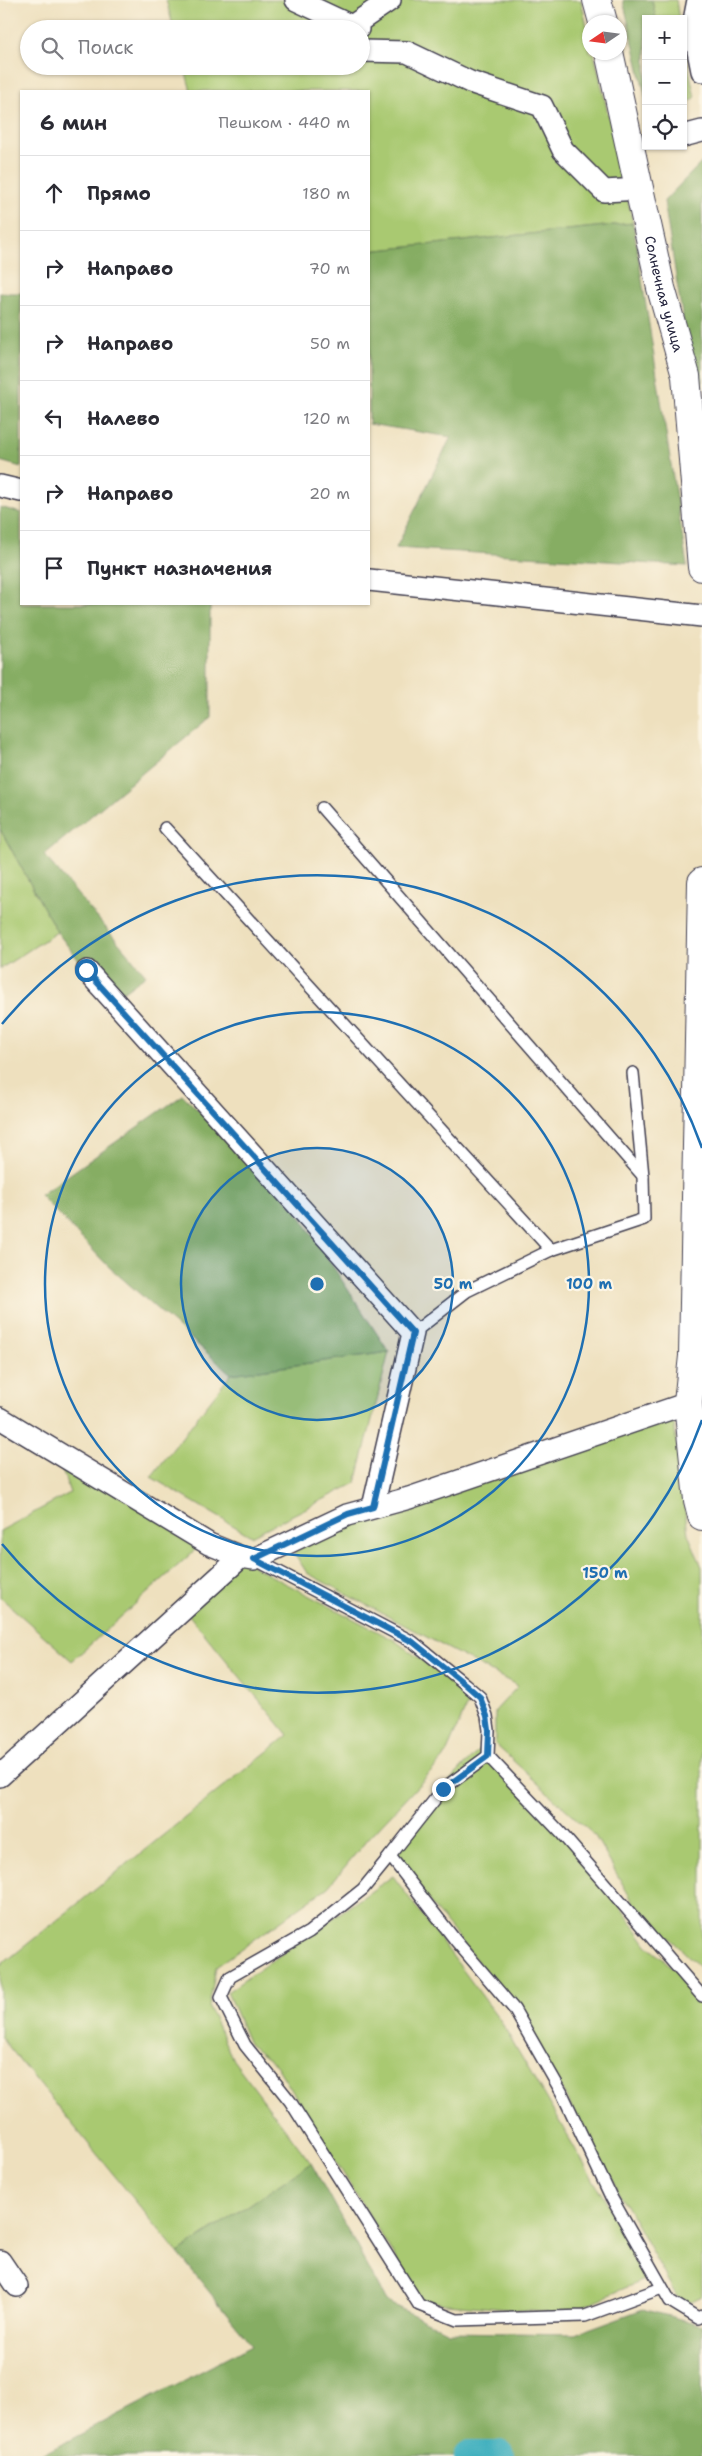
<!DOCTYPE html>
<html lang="ru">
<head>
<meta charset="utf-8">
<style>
	body { margin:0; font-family:"Shantell Sans",sans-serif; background:#f7f7f7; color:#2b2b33 }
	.controls { position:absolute; right:15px; top:15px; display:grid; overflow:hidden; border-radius:0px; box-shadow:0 1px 4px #0004 }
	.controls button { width:45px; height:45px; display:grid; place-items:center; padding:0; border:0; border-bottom:1px solid #e1e1e2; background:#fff; color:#2b2b33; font:25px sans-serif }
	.compass { position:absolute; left:582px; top:15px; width:45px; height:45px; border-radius:50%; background:#fff; box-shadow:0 1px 4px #0004; rotate:257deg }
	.stop { position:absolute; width:15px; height:15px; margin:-11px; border:4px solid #1f6fb2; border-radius:50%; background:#fff }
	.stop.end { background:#1f6fb2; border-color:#fff; box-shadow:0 1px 5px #0008 }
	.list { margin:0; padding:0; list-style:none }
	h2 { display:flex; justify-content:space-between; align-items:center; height:65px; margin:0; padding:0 20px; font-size:21px }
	h2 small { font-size:16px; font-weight:400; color:#7c7c81 }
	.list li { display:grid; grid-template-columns:32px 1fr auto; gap:15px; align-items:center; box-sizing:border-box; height:75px; padding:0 20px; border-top:1px solid #e1e1e2 }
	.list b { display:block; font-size:19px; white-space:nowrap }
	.list em { font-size:16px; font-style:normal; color:#7c7c81 }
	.icon { flex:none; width:28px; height:28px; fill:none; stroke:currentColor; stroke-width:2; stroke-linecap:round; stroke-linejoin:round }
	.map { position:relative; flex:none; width:702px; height:2456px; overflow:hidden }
	.search { position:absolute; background:#fff; box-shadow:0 1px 4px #0004; left:20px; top:20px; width:350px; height:55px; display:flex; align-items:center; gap:12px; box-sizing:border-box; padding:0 18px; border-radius:28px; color:#7c7c81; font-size:19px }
	.panel { position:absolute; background:#fff; box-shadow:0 1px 4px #0004; left:20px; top:90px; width:350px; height:515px; border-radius:0px }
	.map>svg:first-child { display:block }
	.green { fill:#a9c971; stroke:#667656 }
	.forest { fill:#86ad63; stroke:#54684f }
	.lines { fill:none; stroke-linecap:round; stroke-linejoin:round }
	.river { stroke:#43b1bf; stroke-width:32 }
	.service-casing { stroke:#413e4f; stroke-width:14 }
	.minor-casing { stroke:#413e4f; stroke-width:24 }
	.tertiary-casing { stroke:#413e4f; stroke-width:30 }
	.service { stroke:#fff; stroke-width:11 }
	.minor { stroke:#fff; stroke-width:21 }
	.tertiary { stroke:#fff; stroke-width:28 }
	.route { stroke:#1f6fb2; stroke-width:6 }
	.ring { fill:none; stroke:#1f6fb2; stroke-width:2.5 }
	.labels { text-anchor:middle; stroke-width:4.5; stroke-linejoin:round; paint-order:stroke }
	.street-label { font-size:14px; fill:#22223b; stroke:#fcf5e5 }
	.centre { fill:#1f6fb2; stroke:#fcf5e5; stroke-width:2.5 }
	.ring-label { font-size:15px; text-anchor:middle; font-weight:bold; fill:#1f6fb2; stroke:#fcf5e5; stroke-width:4.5; stroke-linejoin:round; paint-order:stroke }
</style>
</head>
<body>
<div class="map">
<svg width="702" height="2456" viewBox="0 0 702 2456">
	<rect width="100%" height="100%" fill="#fcf5e5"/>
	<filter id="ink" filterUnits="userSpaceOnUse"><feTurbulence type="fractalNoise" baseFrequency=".02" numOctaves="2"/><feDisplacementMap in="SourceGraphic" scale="10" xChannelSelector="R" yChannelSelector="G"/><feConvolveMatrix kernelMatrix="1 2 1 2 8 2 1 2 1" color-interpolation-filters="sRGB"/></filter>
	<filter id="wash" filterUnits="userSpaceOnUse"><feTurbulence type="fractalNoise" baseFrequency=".0096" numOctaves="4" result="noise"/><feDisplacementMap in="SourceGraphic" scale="20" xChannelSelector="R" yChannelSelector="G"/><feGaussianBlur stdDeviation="1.12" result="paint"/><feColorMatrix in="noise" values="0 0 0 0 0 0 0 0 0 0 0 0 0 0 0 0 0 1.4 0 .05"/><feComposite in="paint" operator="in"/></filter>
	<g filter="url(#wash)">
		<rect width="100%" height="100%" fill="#eee0be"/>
		<g class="green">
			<path d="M166 0H581L589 35 590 52 594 53 633 223 369 251V91H191L184 66H361V29H174Z"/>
			<path d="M652 0H676L679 19H656Z"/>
			<path d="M683 39 695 98 683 106Z"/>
			<path d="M0 829 57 932 0 969Z"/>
			<path d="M389 1352 356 1483 251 1536 151 1477 231 1374Z"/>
			<path d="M673 1416 688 1534 702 1567V1969L634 1904 595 1836 495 1744V1711L518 1686 307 1573 293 1551 375 1512Z"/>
			<path d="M60 1464 204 1542 72 1661 0 1597V1531L70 1493Z"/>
			<path d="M239 1559 394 1640 471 1696 444 1758 367 1840 328 1887 216 1967 209 2007 233 2060 311 2163 178 2253 0 2036V1966L288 1735 183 1608Z"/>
			<path d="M479 1750 580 1849 647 1945 702 1993V2296L682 2306 519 2013 386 1848Z"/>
			<path d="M393 1876 500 2020 650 2277 566 2314 423 2302 276 2065 249 2044 227 1992Z"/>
		</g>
		<g class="forest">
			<path d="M623 0H652L656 19H646V99Z"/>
			<path d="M702 162V440L664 201Z"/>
			<path d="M633 223 687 566 396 548 451 437 369 424V251Z"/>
			<path d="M0 293H21V467L0 461Z"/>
			<path d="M0 507 21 513V604H210V717L44 855 146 975 110 1001 57 932 0 829Z"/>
			<path d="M183 1095 294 1207 389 1352 231 1374 108 1266 40 1195Z"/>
			<path d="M311 2163 387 2302 448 2332 575 2334 643 2309 702 2325V2456H39L252 2345 178 2253Z"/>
		</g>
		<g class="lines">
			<path class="river" d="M470 2456H499"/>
		</g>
	</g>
	<g filter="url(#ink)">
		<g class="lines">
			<defs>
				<g id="service">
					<path d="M322 808 643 1176"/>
					<path d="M165 828 551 1250 467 1291 413 1333"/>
					<path d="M551 1250 644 1219 643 1176 633 1073"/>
					<path d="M254 1559 413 1642 465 1684 480 1697 487 1716 489 1730 488 1756 561 1833 702 1996"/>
					<path d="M488 1756 443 1789 390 1856 456 1941 514 2009 562 2093 611 2197 670 2301 698 2318 702 2316"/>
					<path d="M390 1856 363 1889 309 1932 230 1977 221 1997 245 2045 290 2101 419 2305 457 2320 585 2316 662 2288"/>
				</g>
				<g id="minor">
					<path d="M296 0 358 29"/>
					<path d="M698 0 693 26 702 71"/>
					<path d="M352 26 390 0"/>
					<path d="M361 51 407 52 470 82 542 106 563 150 604 191 640 189"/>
					<path d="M683 136 702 131"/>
					<path d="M0 486 21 491"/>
					<path d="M369 580 702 616"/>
					<path d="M87 971 413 1333 373 1507"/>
					<path d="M0 1418 209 1544 241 1557 254 1559 347 1515 409 1498 688 1403"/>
					<path d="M0 1776 241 1557"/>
					<path d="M0 2261 17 2286"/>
				</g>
				<g id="tertiary">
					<path d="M597 0 603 22"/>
					<path id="s1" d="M609 52 661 288 686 376 702 567"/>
					<path d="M702 882 693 1356 688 1403 698 1500 702 1516"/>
				</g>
			</defs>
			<use href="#service" class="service-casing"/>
			<use href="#minor" class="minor-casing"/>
			<use href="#tertiary" class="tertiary-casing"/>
			<use href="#service" class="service"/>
			<use href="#minor" class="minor"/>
			<use href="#tertiary" class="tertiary"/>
		</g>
	</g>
	<g class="lines" filter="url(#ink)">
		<path class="route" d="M86 970 413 1333 373 1507 348 1514 254 1559 413 1642 465 1684 480 1697 487 1716 489 1730 488 1756 443 1789"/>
	</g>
	<circle cx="317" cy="1284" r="136" fill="#1f6fb2" fill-opacity=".12"/>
	<g class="ring">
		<circle cx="317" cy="1284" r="136"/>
		<circle cx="317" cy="1284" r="272"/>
		<path d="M702 1420A408 408 0 0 1 2 1544M2 1024A408 408 0 0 1 702 1148"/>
	</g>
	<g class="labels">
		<g class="street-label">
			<text dy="5" stroke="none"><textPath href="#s1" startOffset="248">Солнечная улица</textPath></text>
		</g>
	</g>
	<circle cx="317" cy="1284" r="8" class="centre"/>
	<g class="ring-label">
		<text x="453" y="1289">50 m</text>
		<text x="589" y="1289">100 m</text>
		<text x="605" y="1578">150 m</text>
	</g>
</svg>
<div class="controls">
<button>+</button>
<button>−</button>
<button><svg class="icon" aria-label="locate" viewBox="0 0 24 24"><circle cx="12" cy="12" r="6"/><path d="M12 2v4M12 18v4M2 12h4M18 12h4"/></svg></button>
</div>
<svg class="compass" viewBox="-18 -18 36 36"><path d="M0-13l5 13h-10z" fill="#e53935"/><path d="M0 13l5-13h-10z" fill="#7c7c81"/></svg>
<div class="stop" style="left:86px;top:970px"></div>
<div class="stop end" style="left:443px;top:1789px"></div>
<div class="search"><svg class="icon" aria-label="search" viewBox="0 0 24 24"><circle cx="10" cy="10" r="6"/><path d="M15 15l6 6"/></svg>Поиск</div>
<section class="panel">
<h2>6 мин<small>Пешком · 440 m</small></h2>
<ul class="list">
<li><svg class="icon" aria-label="ahead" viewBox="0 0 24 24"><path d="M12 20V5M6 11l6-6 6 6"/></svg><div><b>Прямо</b></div><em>180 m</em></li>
<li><svg class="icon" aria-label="right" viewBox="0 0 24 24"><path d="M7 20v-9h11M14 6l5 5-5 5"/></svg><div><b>Направо</b></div><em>70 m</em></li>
<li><svg class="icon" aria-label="right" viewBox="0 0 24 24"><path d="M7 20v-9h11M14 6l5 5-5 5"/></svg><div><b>Направо</b></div><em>50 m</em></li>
<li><svg class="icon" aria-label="left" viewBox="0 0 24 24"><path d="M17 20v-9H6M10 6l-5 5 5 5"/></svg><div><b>Налево</b></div><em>120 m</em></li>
<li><svg class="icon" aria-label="right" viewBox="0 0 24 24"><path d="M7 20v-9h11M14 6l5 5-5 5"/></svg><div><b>Направо</b></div><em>20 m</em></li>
<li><svg class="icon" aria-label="arrive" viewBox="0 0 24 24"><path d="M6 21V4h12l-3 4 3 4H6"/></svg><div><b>Пункт назначения</b></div></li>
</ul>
</section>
</div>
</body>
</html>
